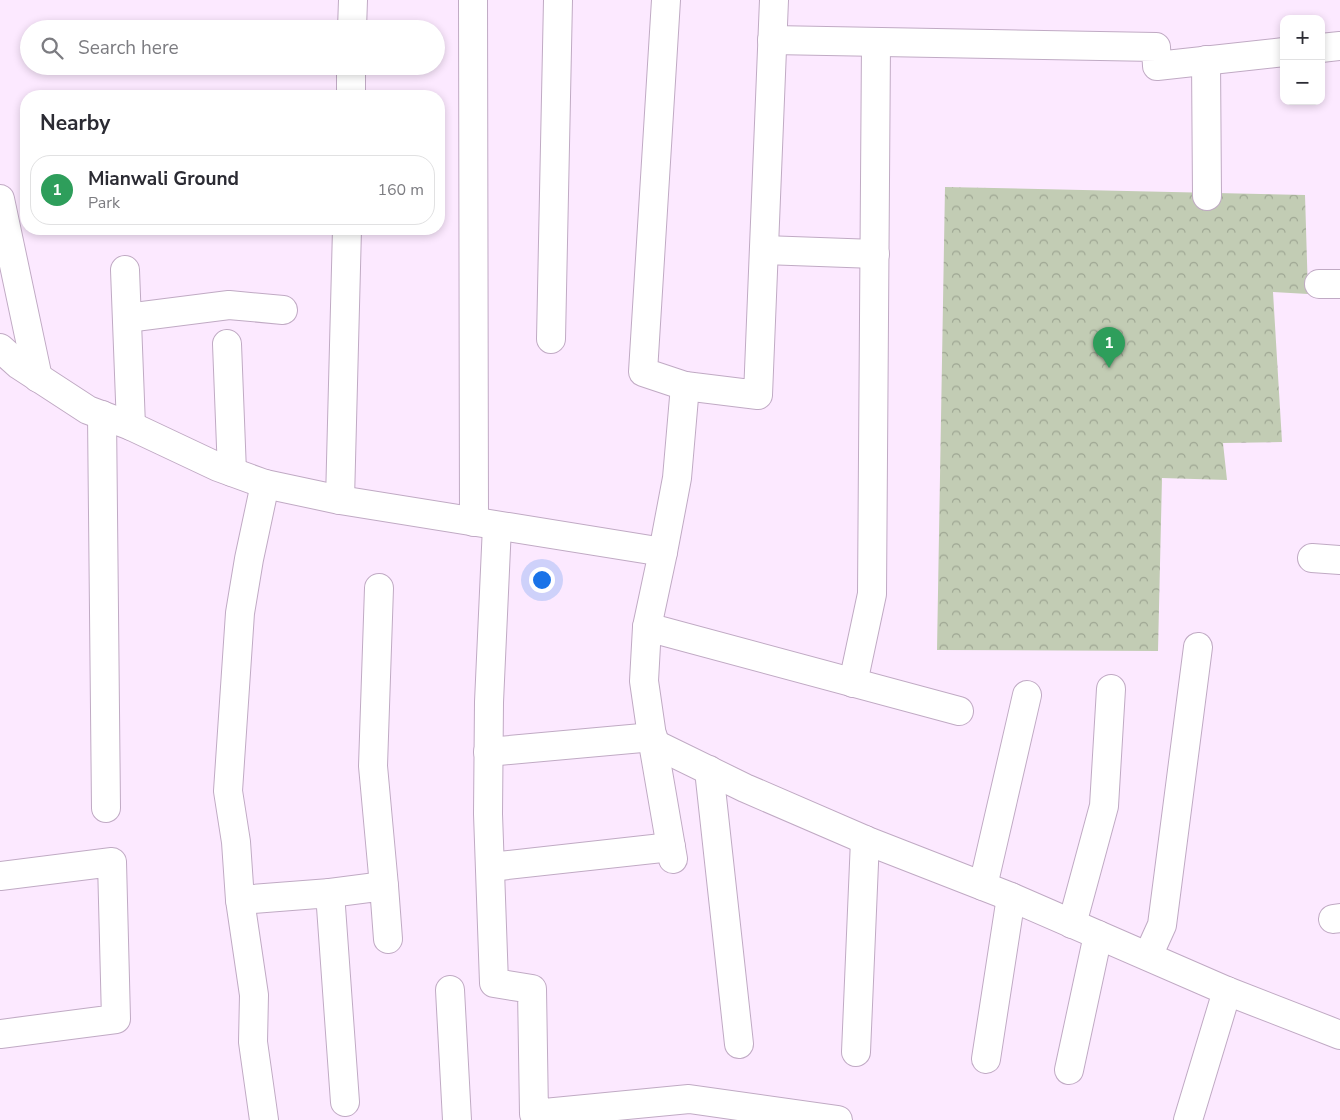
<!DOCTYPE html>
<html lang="en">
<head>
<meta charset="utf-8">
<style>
	body { margin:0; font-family:"Nunito Sans",sans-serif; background:#f7f7f7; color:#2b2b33 }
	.controls { position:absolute; right:15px; top:15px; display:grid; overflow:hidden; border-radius:10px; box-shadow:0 2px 8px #0003 }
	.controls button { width:45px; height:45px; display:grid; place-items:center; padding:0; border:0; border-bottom:1px solid #e1e1e2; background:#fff; color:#2b2b33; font:25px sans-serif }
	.you { position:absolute; left:541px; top:579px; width:18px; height:18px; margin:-12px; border:4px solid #fff; border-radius:50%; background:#1a73e8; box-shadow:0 0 0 8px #1a73e833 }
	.badge { display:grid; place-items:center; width:32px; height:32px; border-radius:50%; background:#ea580c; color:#fff; font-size:16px; font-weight:700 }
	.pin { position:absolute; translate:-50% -41px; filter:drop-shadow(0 1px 2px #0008) }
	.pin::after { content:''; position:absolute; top:26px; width:18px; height:15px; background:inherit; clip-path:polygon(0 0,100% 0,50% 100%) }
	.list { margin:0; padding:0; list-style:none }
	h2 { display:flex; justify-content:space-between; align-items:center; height:65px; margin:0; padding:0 20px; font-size:21px }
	h2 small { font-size:16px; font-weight:400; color:#7c7c81 }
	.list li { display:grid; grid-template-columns:32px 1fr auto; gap:15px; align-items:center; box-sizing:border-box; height:70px; margin:0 10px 10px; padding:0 10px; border:1px solid #e1e1e2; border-radius:20px }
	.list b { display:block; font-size:19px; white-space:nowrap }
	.list p { margin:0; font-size:16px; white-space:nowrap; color:#7c7c81 }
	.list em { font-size:16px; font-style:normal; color:#7c7c81 }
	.icon { flex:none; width:28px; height:28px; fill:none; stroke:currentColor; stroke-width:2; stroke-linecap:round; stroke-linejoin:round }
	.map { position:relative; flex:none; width:1340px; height:1120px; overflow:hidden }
	.search { position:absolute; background:#fff; box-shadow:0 2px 8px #0003; left:20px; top:20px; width:425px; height:55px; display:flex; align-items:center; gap:12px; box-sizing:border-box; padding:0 18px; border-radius:28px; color:#7c7c81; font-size:19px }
	.panel { position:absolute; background:#fff; box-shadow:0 2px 8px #0003; left:20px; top:90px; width:425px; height:145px; border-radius:20px }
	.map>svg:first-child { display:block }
	.forest { fill:url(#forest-crowns) }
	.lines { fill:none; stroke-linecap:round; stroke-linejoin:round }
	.minor-casing { stroke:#c0aac4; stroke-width:30 }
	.minor { stroke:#fff; stroke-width:28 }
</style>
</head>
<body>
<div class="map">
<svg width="1340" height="1120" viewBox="0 0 1340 1120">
	<defs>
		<pattern id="forest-crowns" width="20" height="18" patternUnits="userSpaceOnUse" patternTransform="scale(1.25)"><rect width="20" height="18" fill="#c2ccb4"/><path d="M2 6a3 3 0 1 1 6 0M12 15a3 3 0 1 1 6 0" fill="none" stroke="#9ea693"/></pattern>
	</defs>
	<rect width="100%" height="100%" fill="#fce9ff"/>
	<path class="forest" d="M945 187 1305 195 1308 294 1273 292 1282 442 1223 443 1227 480 1162 478 1158 651 937 650Z"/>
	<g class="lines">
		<defs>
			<g id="minor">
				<path d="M473 0 474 522"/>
				<path d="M666 0 643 372 685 386 758 395 774 0"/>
				<path d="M352 29 353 0"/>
				<path d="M772 40 1156 47 1157 66 1284 52"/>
				<path d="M1321 48 1340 46"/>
				<path d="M1206 60 1207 196"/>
				<path d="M351 96V66"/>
				<path d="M0 199 38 378"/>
				<path d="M764 250 875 254"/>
				<path d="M125 270 131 426"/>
				<path d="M1319 284H1340"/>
				<path d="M127 318 229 305 283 310"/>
				<path d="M551 339 558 0"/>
				<path d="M227 344 232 472"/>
				<path d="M0 348 19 365 88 410 131 426 218 467 265 484 340 500 663 552 647 627 644 681 653 743 745 788 870 842 1011 897 1227 991 1340 1035"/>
				<path d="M102 415 106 808"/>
				<path d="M340 500 347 229"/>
				<path d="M497 526 489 702 488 814 494 983 532 989 534 1114 689 1099 838 1120"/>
				<path d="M663 552 677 478 685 386"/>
				<path d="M1312 558 1340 560"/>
				<path d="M379 588 373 766 384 886"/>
				<path d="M647 627 959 711"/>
				<path d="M853 683 872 594 876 43"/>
				<path d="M653 743 673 859"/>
				<path d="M488 752 653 737"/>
				<path d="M709 770 739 1044"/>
				<path d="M490 867 671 847"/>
				<path d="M0 876 112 862 116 1019 0 1034"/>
				<path d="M983 886 1027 695"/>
				<path d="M330 893 384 886 388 939"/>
				<path d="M240 900 330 893 345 1102"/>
				<path d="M1333 919 1340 918"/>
				<path d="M1072 924 1104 806 1111 689"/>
				<path d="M1148 956 1162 925 1198 647"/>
				<path d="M450 990 457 1120"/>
				<path d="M856 1052 865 840"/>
				<path d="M986 1059 1011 897"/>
				<path d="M1069 1070 1098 935"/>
				<path d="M264 1120 253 1042 254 995 240 900 236 842 228 791 240 613 249 559 265 484"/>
				<path d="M1188 1120 1227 991"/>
			</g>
		</defs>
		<use href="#minor" class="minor-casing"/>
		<use href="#minor" class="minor"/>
	</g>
</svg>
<div class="controls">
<button>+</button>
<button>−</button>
</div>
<div class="you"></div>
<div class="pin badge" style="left:1109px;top:368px;background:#2e9e5b">1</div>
<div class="search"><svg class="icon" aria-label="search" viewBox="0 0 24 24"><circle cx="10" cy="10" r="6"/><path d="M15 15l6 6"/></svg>Search here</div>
<section class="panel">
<h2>Nearby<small></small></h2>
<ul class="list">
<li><span class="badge" style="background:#2e9e5b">1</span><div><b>Mianwali Ground</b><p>Park</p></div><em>160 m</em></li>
</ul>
</section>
</div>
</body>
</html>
